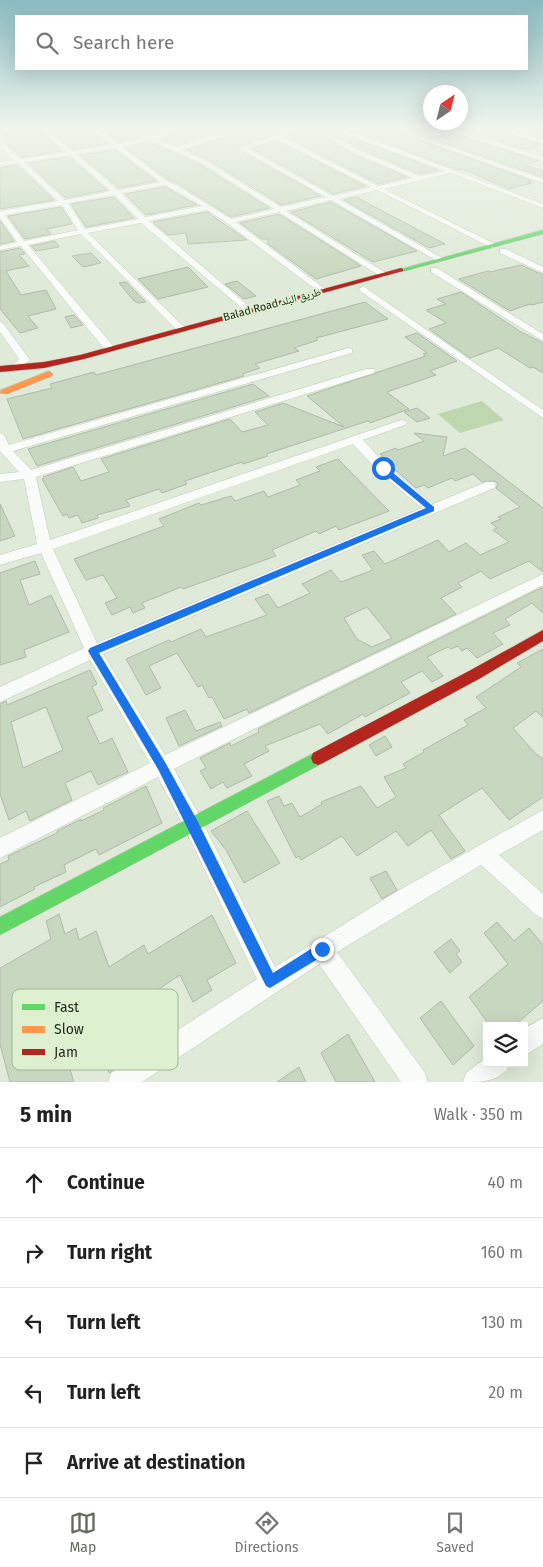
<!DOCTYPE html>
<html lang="en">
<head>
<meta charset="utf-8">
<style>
	body { margin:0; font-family:"Fira Sans","Noto Naskh Arabic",sans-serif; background:#f6f6f6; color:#222 }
	.controls { position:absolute; right:15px; bottom:15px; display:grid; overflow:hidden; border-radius:0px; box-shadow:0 5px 20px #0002 }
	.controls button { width:45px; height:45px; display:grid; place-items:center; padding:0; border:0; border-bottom:1px solid #e0e0e0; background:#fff; color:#222; font:25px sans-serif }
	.compass { position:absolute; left:423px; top:85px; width:45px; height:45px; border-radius:50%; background:#fff; box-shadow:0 5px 20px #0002; rotate:35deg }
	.stop { position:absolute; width:15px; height:15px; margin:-11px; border:4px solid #1a73e8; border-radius:50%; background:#fff }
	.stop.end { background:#1a73e8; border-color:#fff; box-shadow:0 1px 5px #0008 }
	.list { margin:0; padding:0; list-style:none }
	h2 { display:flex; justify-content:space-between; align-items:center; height:65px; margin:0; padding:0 20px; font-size:21px }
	h2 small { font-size:16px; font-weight:400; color:#767676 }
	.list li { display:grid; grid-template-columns:32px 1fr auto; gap:15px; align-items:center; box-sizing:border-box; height:70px; padding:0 20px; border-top:1px solid #e0e0e0 }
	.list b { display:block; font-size:19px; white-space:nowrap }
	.list em { font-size:16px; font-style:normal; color:#767676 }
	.icon { flex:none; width:28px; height:28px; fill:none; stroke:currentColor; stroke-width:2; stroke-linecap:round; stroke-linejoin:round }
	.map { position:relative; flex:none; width:543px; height:1082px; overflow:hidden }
	.search { position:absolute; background:#fff; box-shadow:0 5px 20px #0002; left:15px; right:15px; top:15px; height:55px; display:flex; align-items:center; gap:12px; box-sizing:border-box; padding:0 18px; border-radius:0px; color:#767676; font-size:19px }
	.sheet { height:415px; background:#fff }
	nav { display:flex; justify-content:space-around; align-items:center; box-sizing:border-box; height:70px; border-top:1px solid #e0e0e0; background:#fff; font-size:14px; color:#767676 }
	nav a { display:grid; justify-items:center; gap:2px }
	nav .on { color:#626b5c }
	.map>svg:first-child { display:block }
	.green { fill:#bed7af }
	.building { fill:#c8d7bf; stroke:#b1baac; fill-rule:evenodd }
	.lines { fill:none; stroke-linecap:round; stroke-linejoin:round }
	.street-casing { stroke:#bfc8ba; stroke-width:1 }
	.fast-casing { stroke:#bfc8ba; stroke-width:1 }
	.slow-casing { stroke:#bfc8ba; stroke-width:1 }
	.jam-casing { stroke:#bfc8ba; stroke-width:1 }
	.street { fill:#fafcf9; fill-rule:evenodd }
	.fast { fill:#63d668; fill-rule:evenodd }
	.slow { fill:#ff974d; fill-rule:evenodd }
	.jam { fill:#b3261e; fill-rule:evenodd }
	.route { fill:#1a73e8 }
	.labels { text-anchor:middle; stroke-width:4; stroke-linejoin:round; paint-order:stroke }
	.far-street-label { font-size:11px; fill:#1f261a; stroke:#ddf1d1 }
	.key { fill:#ddf1d1; stroke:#a4b49a; stroke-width:1 }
	.key-label { font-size:14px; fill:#1f261a }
</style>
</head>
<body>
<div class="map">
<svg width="543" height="1082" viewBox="0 0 543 1082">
	<rect width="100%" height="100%" fill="#dfead8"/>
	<path class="green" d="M482 401 504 420 460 433 438 414Z"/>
	<g class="building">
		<path d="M9 129H38L62 151 22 157 7 144 12 143 4 136 8 135 4 132 12 131Z"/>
		<path d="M49 129H89L107 144 73 149Z"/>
		<path d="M123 129H170L118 142 109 135Z"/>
		<path d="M187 129H232L175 145 160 139Z"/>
		<path d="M248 129H291L238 146 237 149 321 196 281 205 207 159 186 150Z"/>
		<path d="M306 129H329L438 170 420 174 360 149 339 137 333 138V143L354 155 407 177 378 184 287 137Z"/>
		<path d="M347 129H389L531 181H528L532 183 509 189 462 169 458 170Z"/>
		<path d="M404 129H442L443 131 538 161 524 165 543 171V177Z"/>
		<path d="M458 129H495L538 144 534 145 538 146 524 149Z"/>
		<path d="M276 141 366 186 333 194 252 148Z"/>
		<path d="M149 142 201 165 269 208 231 217 179 184 169 180 126 148Z"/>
		<path d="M115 150 156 181 119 188 80 155Z"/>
		<path d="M69 157 107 190 66 198 28 163Z"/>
		<path d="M17 165 54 200 0 209V168Z"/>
		<path d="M165 187 197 205 146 215 125 194Z"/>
		<path d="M114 197 134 218 86 227 71 204Z"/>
		<path d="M356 197 409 225 445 244 429 248 344 200Z"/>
		<path d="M331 202 417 251 373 262 291 212Z"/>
		<path d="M61 207 72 224 47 229 51 234 25 239 8 216Z"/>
		<path d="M207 212 247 240 188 244 186 233 168 235 153 222Z"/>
		<path d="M279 214 361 266 316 279 268 244V239H262L240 223Z"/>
		<path d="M0 221 14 241 0 244Z"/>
		<path d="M55 241 59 247 36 251 31 246Z"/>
		<path d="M20 248 25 254 19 255 29 266 6 271 21 295 46 290 56 309 28 316 38 328 20 333 0 309V252Z"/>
		<path d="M91 253 101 263 83 267 72 256Z"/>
		<path d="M521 265 543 275V302L532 305 530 304 510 311 459 279 488 271 490 272Z"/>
		<path d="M188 267 208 287 158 299 138 279Z"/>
		<path d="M237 281 256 296 244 299 225 284Z"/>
		<path d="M126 282 146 302 138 303 134 301 119 283Z"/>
		<path d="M461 292 521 332 543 343V373L533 367 530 368 498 348 470 358 429 329 446 323 426 310 446 304 437 299Z"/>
		<path d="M365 302 388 319 316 338 318 340 294 348 299 351 255 364 260 368 242 374 244 376 23 439 7 399 52 388 50 384 94 372 96 375Z"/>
		<path d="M74 315 83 325 71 328 65 317Z"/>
		<path d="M417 333 457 361 430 371 436 375 387 392 409 409 370 423 368 421 266 454 268 456 243 464 242 462 185 481 187 484 162 493 159 489 126 500 130 506 97 515 98 518 82 523 78 515 69 518 67 514 63 516 42 479 44 478 43 477 73 467 81 481 109 472 101 459 230 419 242 432 268 425 255 412 283 403 344 427 307 396 426 356 423 354 427 353 405 337Z"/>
		<path d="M253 384 269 396 37 466 28 449Z"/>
		<path d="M417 408 430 418 417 422 404 412Z"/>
		<path d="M414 433 447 437 443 456 465 448 543 508V572L529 561 490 579 481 571 458 583 462 587 441 598 456 614 249 713 247 709 224 719 212 697 209 698 202 685 198 687 177 653 149 666 161 688 146 695 126 659 169 640 171 642 201 629 206 637 267 615 255 599 268 594 278 608 310 593 302 584 331 570 341 582 373 570 362 555 374 551 385 564 438 540 449 552 466 543 480 555 509 542 493 530 497 528 491 523 501 519 498 517 520 507 496 488 498 484 496 481 482 482 473 474 455 481 452 478 428 488 424 485 416 488 381 457 383 456 380 454 396 448 398 450 424 441ZM367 607 392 638 372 647 357 639 344 618Z"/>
		<path d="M338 459 389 511 339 530 336 526 319 534 316 531 272 550 276 556 183 589 181 587 142 603 145 608 133 613 130 607 112 615 105 603 117 598 103 575 86 580 74 559 164 526 159 519 199 503 201 505 231 496 235 501 264 491 268 497 300 485 296 480 320 471 316 467Z"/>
		<path d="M0 504 15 536 0 541Z"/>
		<path d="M35 561 40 574 20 580 29 605 51 595 69 632 24 650 26 657 0 665V573Z"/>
		<path d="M543 587V613L532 603 505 619 510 625 493 633 503 644 477 658 467 648 462 651 458 646 451 649 448 647 427 657 443 676 432 682 422 671 401 682 410 693 365 717 363 714 328 734 320 724 265 746 269 751 244 764 252 776 227 788 223 782 211 789 200 771 206 768 200 758 230 743 231 746 259 732 258 729Z"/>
		<path d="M543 649V718L536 711 513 728 535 753 543 759V797L509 820 482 788 439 815 465 851 451 859 431 830 408 846 396 831 357 856 342 836 301 860 299 856 296 858 267 801 279 796 284 806 292 803 300 817 322 804 321 802 361 786 377 808 396 797 384 777 406 768 403 764 424 752 423 750 468 725 464 720 486 708 476 697 521 667 517 663Z"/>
		<path d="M90 670 97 684 92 687 103 710 87 717 100 744 112 738 128 772 98 785 91 771 65 783 72 800 30 821 26 811 9 820 0 794V704L6 701 7 705ZM46 707 63 750 23 768 11 722Z"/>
		<path d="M185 710 196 731 220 722 222 726 179 746 166 718Z"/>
		<path d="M385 736 392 747 376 756 369 745Z"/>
		<path d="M146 786 162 823 99 855 96 849 64 865 66 872 34 887 35 889 0 907V864L9 860 8 856 57 833V831L81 819V821L104 810 103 808Z"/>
		<path d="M247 811 280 863 244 883 226 850 211 831Z"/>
		<path d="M386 871 397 890 382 899 370 878Z"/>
		<path d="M59 914 65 934 76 928 79 940 96 931 109 967 144 945 148 954 212 915 236 963 207 980 212 990 193 1002 180 975 118 1016 133 1057 109 1073 95 1033 64 1051 74 1082H10L0 1044V968L51 939 46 921Z"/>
		<path d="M497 922 514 941 529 928 543 945V1001L514 1026H490L469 997 508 964 484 933Z"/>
		<path d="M451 939 460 951 456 954 462 962 450 973 434 952Z"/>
		<path d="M441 1001 474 1046 453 1065 420 1018Z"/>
		<path d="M348 1034 375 1082H336L321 1053Z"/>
		<path d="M299 1067 306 1082H277Z"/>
	</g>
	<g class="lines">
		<defs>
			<g id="street">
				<path d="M40 129H46L72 151 112 145 91 129H97L101 132 121 129 105 134 118 144 177 129H185L155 139 175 147 238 129H246L181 150 206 161 281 207 326 197 239 148 296 129H304L282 137 378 186 413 178 355 153 334 141V139H338L359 151 420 176 445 171 331 129H340L356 133 543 204V208L451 173 384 189 495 244 496 246 492 248 377 190 339 199 442 258 443 260 439 262 331 200 286 211 386 273V277L383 278 279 212 236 222 325 289V293L322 294 227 223 207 210 149 221 252 309V313L249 314 141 223 88 233 184 327 186 329 181 332 178 331 81 234 28 245 114 347 115 349 110 352 106 351 21 246 0 250V246L17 242 0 218V211L58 201 18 163 0 166V162L14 160 0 146V141L21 159 66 152ZM276 139 371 187 333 196 247 148ZM149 140 202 163 274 209 231 219 178 186 168 182 122 147ZM116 148 160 182 118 190 76 154ZM70 155 111 191 65 200 24 162ZM165 185 202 206 145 217 121 193ZM115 195 138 219 85 229 68 203ZM62 205 78 230 24 241 5 215Z"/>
				<path d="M391 129H399L543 179V183Z"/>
				<path d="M444 129H452L543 157V161Z"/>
				<path d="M497 129H505L543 140V144Z"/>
				<path d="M500 249H506L543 267V273L500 253Z"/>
				<path d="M431 268H437L543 334V341L431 272Z"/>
				<path d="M363 286 543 410V418L360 291 359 289Z"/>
				<path d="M0 322 3 323 30 360 15 371 10 368 19 359 0 332Z"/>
				<path d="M348 348 352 349V353L13 451 31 470 366 369H374L375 371 374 373 36 477 50 540 401 420 405 421 407 423 405 425 363 440 387 466 433 504 486 482H494L496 485 494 488 103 654 165 755 543 574V585L174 769 200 817 275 967 401 889 543 810V830L499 855 543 894V919L536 915 481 865 337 952 425 1073 428 1082H401L319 964 142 1082H108L111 1073 257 979 186 831 158 777 0 858V838L150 763 90 660 0 702V687L84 648 41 553 0 565V555L37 544 24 479 0 482V474L19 472 0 451V433L4 435 9 445ZM353 444 379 472 422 508 97 643 53 549Z"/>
				<path d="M543 1018V1044L524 1056V1029Z"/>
				<path d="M487 1057V1063H511C501 1082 484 1082 463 1082L466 1073Z"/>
			</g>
			<g id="fast">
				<path d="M543 230V234L401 272 398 270Z"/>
				<path d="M318 751 323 753 325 758 323 763 0 935V917Z"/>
			</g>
			<path id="slow" d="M49 371 53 374 52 376 7 394 0 393 1 390Z"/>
			<g id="jam">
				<path d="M401 268 403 269V271L84 359 44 368 0 372V366L44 362 80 355Z"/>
				<path d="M543 630V641L479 679 323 763 318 765 313 763 311 758 313 753 469 671Z"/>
			</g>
		</defs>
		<use href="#street" class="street-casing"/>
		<use href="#fast" class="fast-casing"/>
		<use href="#slow" class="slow-casing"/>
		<use href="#jam" class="jam-casing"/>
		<use href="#street" class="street"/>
		<use href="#fast" class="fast"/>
		<use href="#slow" class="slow"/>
		<use href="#jam" class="jam"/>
	</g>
	<linearGradient id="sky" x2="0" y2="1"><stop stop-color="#8abbc0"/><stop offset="0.46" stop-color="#f1f6ed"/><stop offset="1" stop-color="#f1f6ed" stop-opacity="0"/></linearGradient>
	<rect width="543" height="280" fill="url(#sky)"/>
	<path class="route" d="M380 467H386L434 507V511L99 653 165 762 197 820 273 973 317 945 322 943 326 945 328 949 326 954 270 988 266 986 158 769 88 651 90 648 426 508 380 470Z"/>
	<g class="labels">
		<g class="far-street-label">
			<text transform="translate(272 304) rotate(-15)" y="4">Balad Road طريق البلد</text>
		</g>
	</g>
	<rect x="12" y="989" width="166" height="81" rx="8" class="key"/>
	<rect x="22" y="1004" width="23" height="6" fill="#63d668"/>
	<rect x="22" y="1026" width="23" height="7" fill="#ff974d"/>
	<rect x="22" y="1049" width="23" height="6" fill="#b3261e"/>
	<g class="key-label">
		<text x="54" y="1012">Fast</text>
		<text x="54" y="1034">Slow</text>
		<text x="54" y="1057">Jam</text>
	</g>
</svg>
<div class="controls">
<button><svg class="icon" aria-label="layers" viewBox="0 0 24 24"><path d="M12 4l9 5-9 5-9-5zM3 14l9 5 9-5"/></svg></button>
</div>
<svg class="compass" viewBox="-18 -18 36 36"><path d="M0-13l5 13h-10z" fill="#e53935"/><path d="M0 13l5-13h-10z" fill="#767676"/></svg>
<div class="stop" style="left:383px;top:468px"></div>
<div class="stop end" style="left:322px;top:949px"></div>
<div class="search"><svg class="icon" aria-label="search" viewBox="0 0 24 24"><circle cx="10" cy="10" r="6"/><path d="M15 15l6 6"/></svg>Search here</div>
</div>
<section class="sheet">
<h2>5 min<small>Walk · 350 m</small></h2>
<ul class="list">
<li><svg class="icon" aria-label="ahead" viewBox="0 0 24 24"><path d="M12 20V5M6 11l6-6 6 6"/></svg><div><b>Continue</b></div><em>40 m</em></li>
<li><svg class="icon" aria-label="right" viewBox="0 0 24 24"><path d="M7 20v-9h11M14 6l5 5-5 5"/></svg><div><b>Turn right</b></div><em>160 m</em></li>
<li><svg class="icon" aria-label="left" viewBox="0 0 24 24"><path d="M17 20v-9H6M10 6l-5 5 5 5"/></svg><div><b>Turn left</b></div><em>130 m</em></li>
<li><svg class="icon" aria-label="left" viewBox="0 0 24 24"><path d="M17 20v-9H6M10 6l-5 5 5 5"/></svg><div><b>Turn left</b></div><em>20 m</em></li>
<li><svg class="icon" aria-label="arrive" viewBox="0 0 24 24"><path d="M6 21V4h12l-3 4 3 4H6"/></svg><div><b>Arrive at destination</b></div></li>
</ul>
</section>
<nav>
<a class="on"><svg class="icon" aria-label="map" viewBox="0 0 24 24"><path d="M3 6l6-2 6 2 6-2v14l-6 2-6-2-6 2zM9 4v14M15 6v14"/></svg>Map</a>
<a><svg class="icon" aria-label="directions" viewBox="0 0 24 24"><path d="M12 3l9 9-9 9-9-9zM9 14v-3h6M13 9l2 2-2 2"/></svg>Directions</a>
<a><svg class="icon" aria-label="saved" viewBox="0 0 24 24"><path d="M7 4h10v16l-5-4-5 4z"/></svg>Saved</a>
</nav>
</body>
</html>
